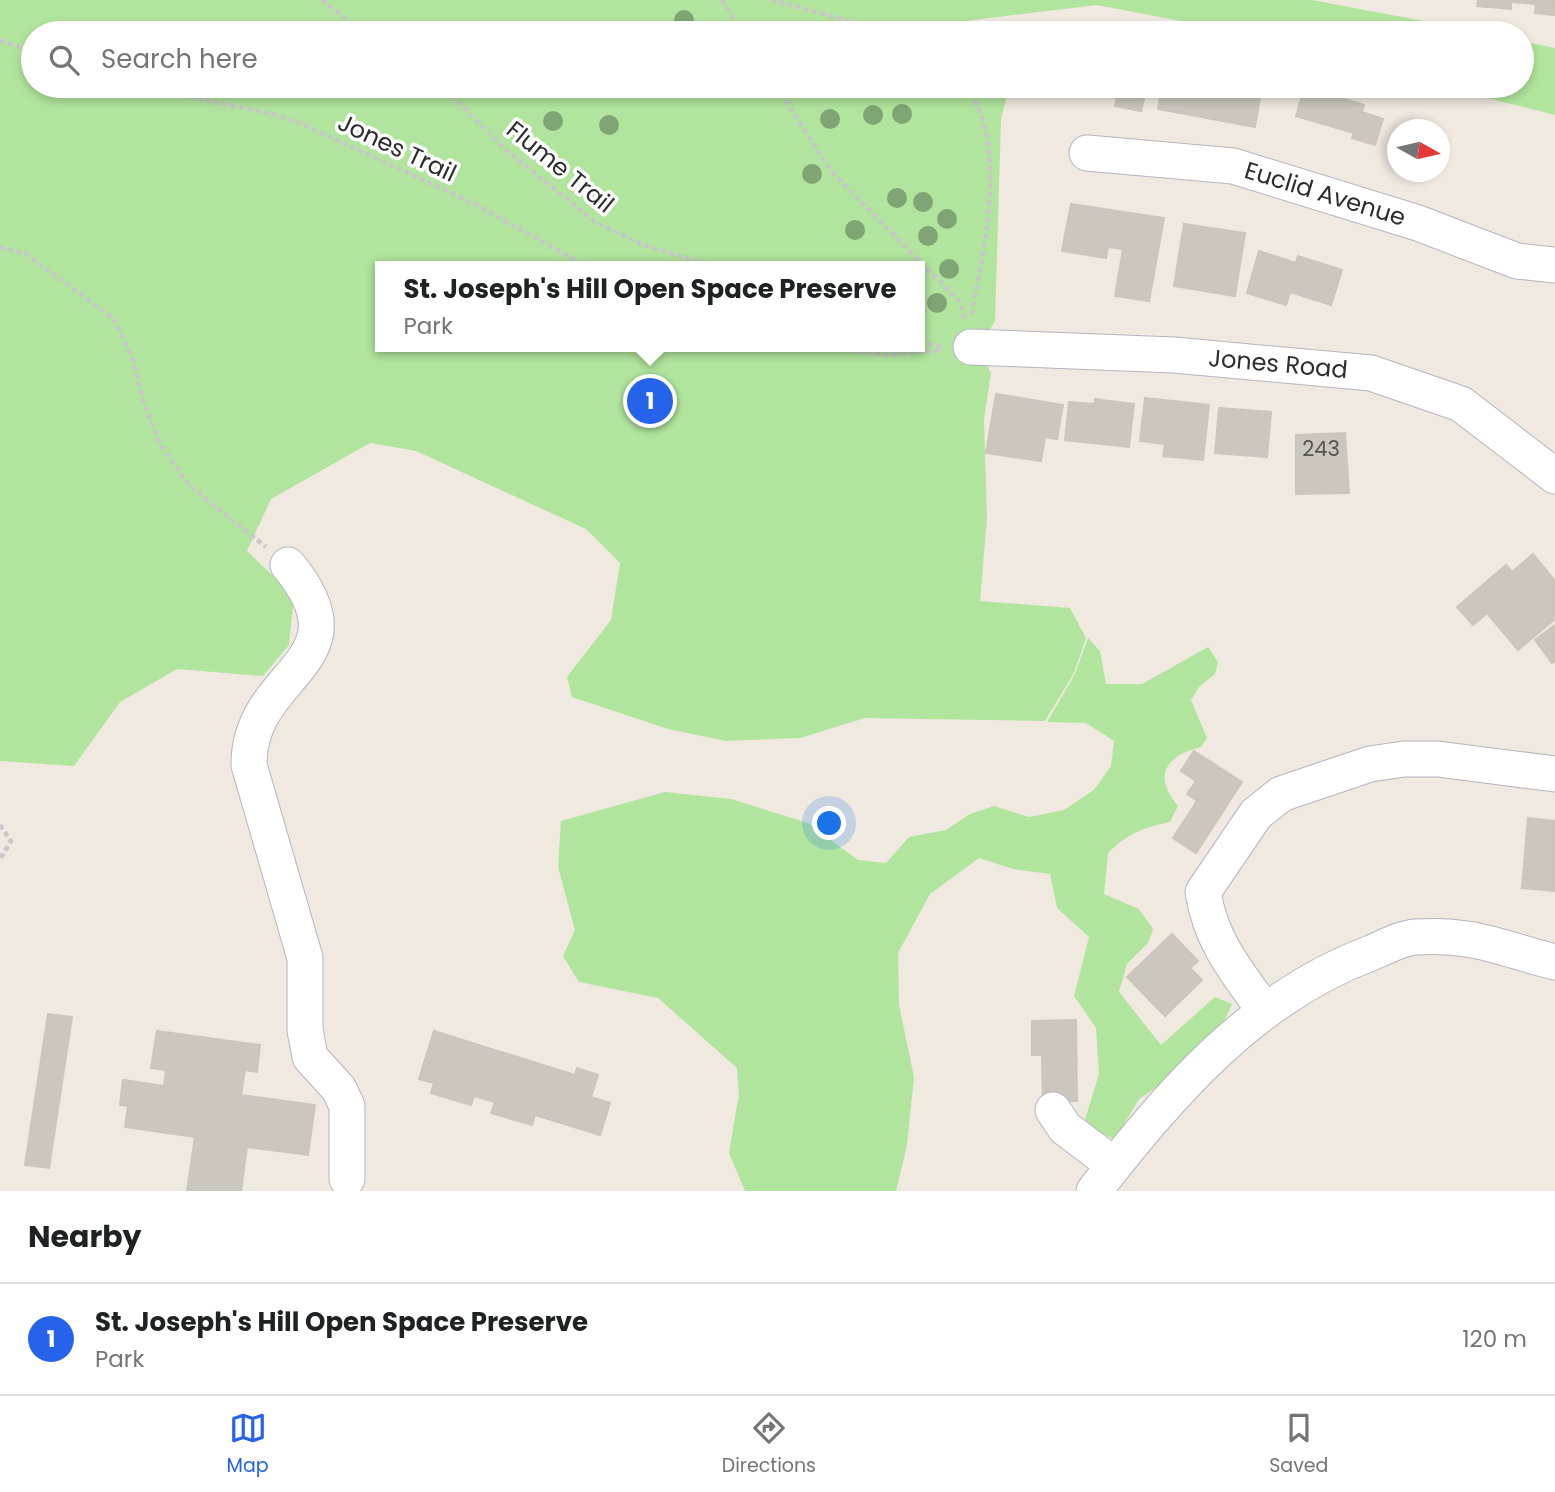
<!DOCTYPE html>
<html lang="en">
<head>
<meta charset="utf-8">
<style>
	body { margin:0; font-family:Poppins,sans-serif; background:#f2f2f2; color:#202124 }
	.compass { position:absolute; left:1387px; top:119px; width:63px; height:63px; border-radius:50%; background:#fff; box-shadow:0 4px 10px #0003; rotate:98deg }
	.you { position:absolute; left:830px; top:824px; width:24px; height:24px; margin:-18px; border:5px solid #fff; border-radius:50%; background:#1a73e8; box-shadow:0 0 0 10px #1a73e833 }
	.badge { display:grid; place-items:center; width:46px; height:46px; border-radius:50%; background:#2563eb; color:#fff; font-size:23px; font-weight:700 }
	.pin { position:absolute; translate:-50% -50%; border:4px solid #fff; box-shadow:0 2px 7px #0006 }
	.popup { position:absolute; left:375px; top:261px; width:550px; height:91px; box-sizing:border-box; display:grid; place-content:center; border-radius:0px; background:#fff; filter:drop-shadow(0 2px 5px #0005); font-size:23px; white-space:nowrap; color:#757577 }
	.popup b { font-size:26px; color:#202124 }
	.popup::after { content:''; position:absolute; left:50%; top:100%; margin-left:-14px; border:14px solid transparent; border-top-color:#fff }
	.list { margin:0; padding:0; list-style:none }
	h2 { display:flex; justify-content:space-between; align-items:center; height:91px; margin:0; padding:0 28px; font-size:30px }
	h2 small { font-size:23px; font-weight:400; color:#757577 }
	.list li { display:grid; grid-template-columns:46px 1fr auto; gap:21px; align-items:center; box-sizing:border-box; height:112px; padding:0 28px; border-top:2px solid #e0e0e0 }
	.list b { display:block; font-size:26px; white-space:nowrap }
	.list p { margin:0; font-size:23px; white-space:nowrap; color:#757577 }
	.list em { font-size:23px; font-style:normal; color:#757577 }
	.icon { flex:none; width:38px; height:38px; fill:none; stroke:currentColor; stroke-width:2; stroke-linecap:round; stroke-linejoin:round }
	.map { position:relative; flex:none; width:1555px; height:1191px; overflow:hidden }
	.search { position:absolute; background:#fff; box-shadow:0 4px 10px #0003; left:21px; right:21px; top:21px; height:77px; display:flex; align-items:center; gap:18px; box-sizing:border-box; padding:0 24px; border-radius:38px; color:#757577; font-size:26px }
	.sheet { height:203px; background:#fff }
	nav { display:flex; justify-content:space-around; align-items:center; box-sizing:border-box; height:98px; border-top:2px solid #e0e0e0; background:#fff; font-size:19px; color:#757577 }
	nav a { display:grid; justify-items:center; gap:4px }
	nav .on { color:#2563eb }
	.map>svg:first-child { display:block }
	.green { fill:#b1e59d; fill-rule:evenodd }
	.building { fill:#cbc7be; stroke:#cbc6b9; stroke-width:2 }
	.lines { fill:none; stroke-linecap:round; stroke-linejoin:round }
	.minor-casing { stroke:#b3b5c1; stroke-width:37 }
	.path { stroke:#c8c8c8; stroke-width:4.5; stroke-dasharray:5 3.5; stroke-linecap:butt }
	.minor { stroke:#fff; stroke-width:35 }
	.tree { fill:#80a574 }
	.labels { text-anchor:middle; stroke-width:7; stroke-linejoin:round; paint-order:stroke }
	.number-label { font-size:21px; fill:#545451 }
	.street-label { font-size:24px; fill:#2d2d2d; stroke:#fff }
</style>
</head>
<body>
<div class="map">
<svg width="1555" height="1191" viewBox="0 0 1555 1191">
	<rect width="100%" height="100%" fill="#efe9e0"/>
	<g class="green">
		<path d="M0 0H1312L1487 33H1244L1097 5 948 23 944 33H33V86H1009L1001 120 995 321 985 337 981 355 991 373 984 419 987 518 980 601 1070 608 1086 638 1074 673 1045 721 865 718 800 738 726 741 668 729 572 697 567 677 611 620 620 563 586 529 416 451 370 443 271 499 247 551 294 596 289 645 263 676 177 669 120 702 74 766 0 761ZM380 266H920V347H380Z"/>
		<path d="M1522 41 1555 48V115L1439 86H1522Z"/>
		<path d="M1088 638 1100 651 1106 684H1142L1208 647 1218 662 1215 674 1199 687 1191 700 1207 738 1201 747C1166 756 1152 775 1178 806L1170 822C1144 827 1127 834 1108 853L1104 894 1139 909 1153 929 1148 943 1127 964 1119 992 1161 1045 1215 997 1232 1004 1221 1029 1157 1087 1139 1099 1115 1139 1083 1126 1099 1074 1096 1028 1074 996 1089 937 1057 908 1050 874 1013 869 979 858 930 894 898 953 899 1005 914 1077 907 1145 896 1191H745L729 1153 739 1094 737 1068 658 998 579 982 563 956 575 930 558 867 561 821 665 792 731 799 808 823 858 860 886 863 909 837 946 830 970 814 994 806 1029 817 1064 810 1094 790 1111 766 1114 741 1086 723 1047 722 1075 674Z"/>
	</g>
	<g class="building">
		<path d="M1478 0H1555V15L1535 13 1536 4 1511 2V9L1477 6Z"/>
		<path d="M1060 86H1147L1141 111 1115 106 1117 98Z"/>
		<path d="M1162 86H1262L1255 127 1158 109Z"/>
		<path d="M1305 87 1364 105 1362 112 1383 119 1375 145 1352 138 1354 133 1296 116Z"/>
		<path d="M1071 204 1164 218 1149 301 1115 296 1123 249 1108 247 1106 258 1062 251Z"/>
		<path d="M1184 224 1245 233 1235 296 1174 286Z"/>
		<path d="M1259 251 1296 263 1298 256 1342 270 1331 305 1290 292 1286 305 1247 293Z"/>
		<path d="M996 394 1063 405 1057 439 1045 437 1041 461 986 453Z"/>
		<path d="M1145 398 1209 405 1203 460 1163 456 1165 444 1140 441Z"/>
		<path d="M1095 399 1134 404 1129 447 1065 440 1069 402 1095 404Z"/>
		<path d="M1219 408 1271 412 1267 457 1215 453Z"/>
		<path d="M1345 433 1349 493 1296 494V435Z"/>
		<path d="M1533 554 1555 581V619L1518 650 1487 613 1473 625 1457 607 1506 565 1512 572Z"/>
		<path d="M1555 625V661L1552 663 1535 640Z"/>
		<path d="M1194 751 1242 782 1196 853 1173 838 1197 801 1187 794 1196 781 1181 771Z"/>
		<path d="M1528 818 1555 821V891L1522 888Z"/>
		<path d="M1172 934 1198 961 1190 968 1202 980 1165 1016 1127 977Z"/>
		<path d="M48 1014 72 1017 49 1168 25 1165Z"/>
		<path d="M1076 1020 1077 1101 1043 1102 1042 1055H1032V1021Z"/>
		<path d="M157 1031 260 1045 257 1072 245 1070 241 1095 315 1105 308 1155 247 1147 241 1191H187L195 1137 125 1127 128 1106 120 1105 123 1080 164 1086 166 1070 151 1068Z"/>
		<path d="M434 1031 575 1075 577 1068 598 1075 591 1097 610 1103 600 1135 535 1115 532 1125 491 1113 495 1102 474 1096 471 1105 431 1093 434 1083 419 1079Z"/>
	</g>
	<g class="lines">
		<defs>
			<g id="minor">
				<path d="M1087 153 1233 166 1418 223 1517 261 1555 265"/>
				<path d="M971 347 1174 355 1371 373 1461 404 1555 476"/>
				<path d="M288 565C370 664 248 670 249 765L305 958V1030L310 1057 339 1089 347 1106V1179"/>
				<path d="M1265 1011C1236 971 1211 942 1203 892L1256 814 1281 794 1370 764 1404 759H1438L1555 774"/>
				<path d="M1053 1110 1065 1128 1114 1165"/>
				<path d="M1094 1191C1170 1094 1252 997 1371 953 1385 947 1401 938 1416 937 1473 933 1502 949 1555 962"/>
			</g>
		</defs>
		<use href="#minor" class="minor-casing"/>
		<g class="path">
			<path d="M322 0 364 33"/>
			<path d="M722 0 743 33"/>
			<path d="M771 0 895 33"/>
			<path d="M0 40 33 52"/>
			<path d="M139 86 276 115 302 124 475 204 586 266"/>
			<path d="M437 86 456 100 507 151 595 222 643 245 714 266"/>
			<path d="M776 86 831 171 960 302 964 319"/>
			<path d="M966 86C971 95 978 105 981 115 1002 174 982 258 971 318"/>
			<path d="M0 247 26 254 114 319 133 360 143 401 161 446 189 485 266 547"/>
			<path d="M920 341 942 347"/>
			<path d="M833 347 886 355 943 350"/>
			<path d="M0 825 11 841 0 859"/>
		</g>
		<use href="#minor" class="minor"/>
	</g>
	<g class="tree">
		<circle cx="684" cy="20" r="10"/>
		<circle cx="902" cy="114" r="10"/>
		<circle cx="873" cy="115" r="10"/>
		<circle cx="830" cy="119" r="10"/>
		<circle cx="553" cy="121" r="10"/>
		<circle cx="609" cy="125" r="10"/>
		<circle cx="812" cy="174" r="10"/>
		<circle cx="897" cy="198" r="10"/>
		<circle cx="923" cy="202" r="10"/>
		<circle cx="947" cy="219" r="10"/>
		<circle cx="855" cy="230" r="10"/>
		<circle cx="928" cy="236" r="10"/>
		<circle cx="949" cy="269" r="10"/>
		<circle cx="937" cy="303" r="10"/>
	</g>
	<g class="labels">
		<g class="number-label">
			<text x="1321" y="456">243</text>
		</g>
		<g class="street-label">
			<text transform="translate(397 148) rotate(25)" y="8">Jones Trail</text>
			<text transform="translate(560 167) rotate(39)" y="8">Flume Trail</text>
			<text transform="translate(1325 194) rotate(17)" y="8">Euclid Avenue</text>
			<text transform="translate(1278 364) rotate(5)" y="8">Jones Road</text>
		</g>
	</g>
</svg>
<svg class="compass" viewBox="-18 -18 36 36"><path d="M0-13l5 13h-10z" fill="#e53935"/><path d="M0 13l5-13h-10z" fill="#757577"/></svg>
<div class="you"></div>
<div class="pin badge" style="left:650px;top:401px">1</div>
<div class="popup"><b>St. Joseph's Hill Open Space Preserve</b>Park</div>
<div class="search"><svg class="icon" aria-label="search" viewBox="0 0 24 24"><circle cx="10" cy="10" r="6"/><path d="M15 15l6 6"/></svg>Search here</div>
</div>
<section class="sheet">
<h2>Nearby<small></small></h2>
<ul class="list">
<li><span class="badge">1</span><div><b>St. Joseph's Hill Open Space Preserve</b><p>Park</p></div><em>120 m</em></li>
</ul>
</section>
<nav>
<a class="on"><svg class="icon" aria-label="map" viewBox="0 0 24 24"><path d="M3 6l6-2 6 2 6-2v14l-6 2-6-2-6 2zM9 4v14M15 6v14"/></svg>Map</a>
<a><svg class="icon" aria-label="directions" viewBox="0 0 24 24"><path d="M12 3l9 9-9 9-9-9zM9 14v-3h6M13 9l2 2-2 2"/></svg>Directions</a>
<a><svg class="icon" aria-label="saved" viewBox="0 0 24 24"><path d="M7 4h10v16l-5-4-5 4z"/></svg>Saved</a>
</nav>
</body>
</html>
